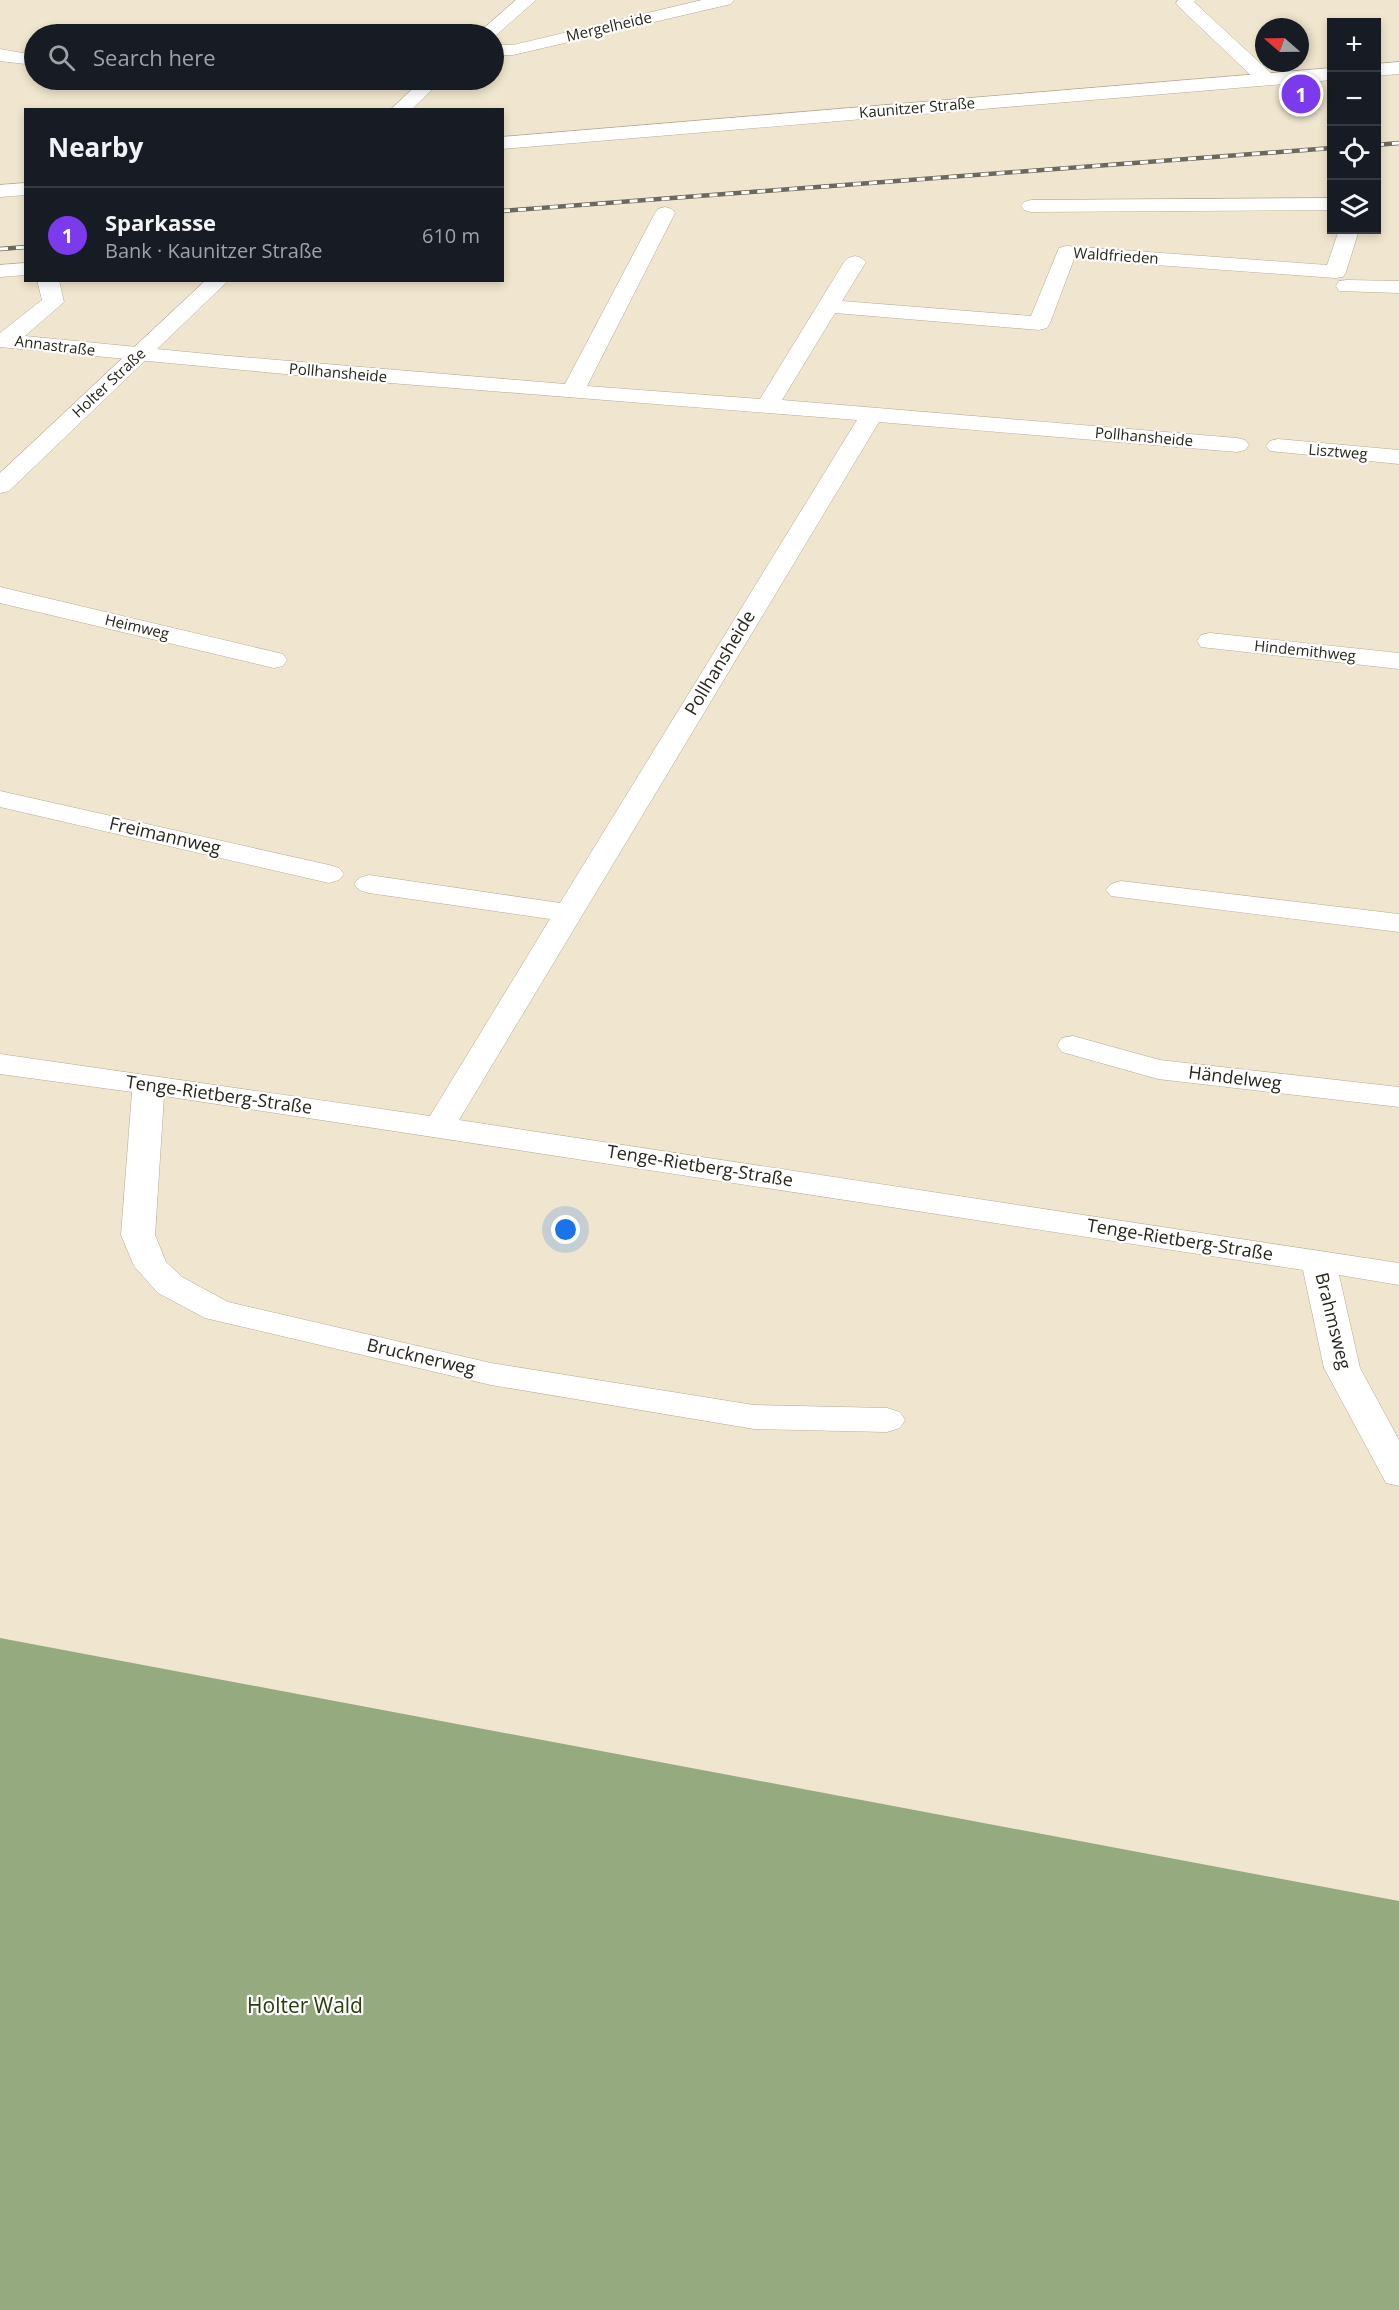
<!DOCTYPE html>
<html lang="en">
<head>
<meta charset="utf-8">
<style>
	body { margin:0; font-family:"Open Sans",sans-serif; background:#242831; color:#f1f3f6 }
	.controls { position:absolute; right:18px; top:18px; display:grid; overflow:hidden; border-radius:0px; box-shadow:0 3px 9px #0003 }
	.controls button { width:54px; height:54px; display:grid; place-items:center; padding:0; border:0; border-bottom:2px solid #363941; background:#171b24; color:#f1f3f6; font:30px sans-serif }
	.compass { position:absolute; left:1255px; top:18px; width:54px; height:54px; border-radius:50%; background:#171b24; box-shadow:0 3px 9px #0003; rotate:290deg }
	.you { position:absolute; left:566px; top:1230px; width:21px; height:21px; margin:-15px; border:4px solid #fff; border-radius:50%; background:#1a73e8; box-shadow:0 0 0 9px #1a73e833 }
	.badge { display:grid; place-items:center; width:39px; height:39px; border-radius:50%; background:#7c3aed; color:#fff; font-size:20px; font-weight:700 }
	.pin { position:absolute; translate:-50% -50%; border:3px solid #fff; box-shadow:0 2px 6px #0006 }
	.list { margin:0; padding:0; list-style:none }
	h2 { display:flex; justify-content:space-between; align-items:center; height:78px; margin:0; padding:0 24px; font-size:26px }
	h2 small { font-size:20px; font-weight:400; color:#9ea1a6 }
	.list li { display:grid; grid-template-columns:39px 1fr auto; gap:18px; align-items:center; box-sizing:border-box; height:96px; padding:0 24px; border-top:2px solid #363941 }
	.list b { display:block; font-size:22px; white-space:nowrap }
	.list p { margin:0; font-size:20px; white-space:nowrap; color:#9ea1a6 }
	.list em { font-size:20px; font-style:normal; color:#9ea1a6 }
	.icon { flex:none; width:33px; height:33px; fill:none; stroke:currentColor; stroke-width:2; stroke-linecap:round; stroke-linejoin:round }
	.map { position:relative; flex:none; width:1399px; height:2310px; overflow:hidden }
	.search { position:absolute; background:#171b24; box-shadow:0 3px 9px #0003; left:24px; top:24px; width:480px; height:66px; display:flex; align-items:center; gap:15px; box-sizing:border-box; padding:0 21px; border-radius:33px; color:#9ea1a6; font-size:22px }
	.panel { position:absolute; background:#171b24; box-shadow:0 3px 9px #0003; left:24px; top:108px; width:480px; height:174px; border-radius:0px }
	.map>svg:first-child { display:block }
	.forest { fill:#95aa7f }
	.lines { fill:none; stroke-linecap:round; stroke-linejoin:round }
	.minor-casing { stroke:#b3aa94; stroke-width:1 }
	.tertiary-casing { stroke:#b3aa94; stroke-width:1 }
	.minor { fill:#fff; fill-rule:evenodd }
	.tertiary { fill:#fff; fill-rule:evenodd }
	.rail-casing { stroke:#6d685a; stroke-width:4.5 }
	.rail { stroke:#fff; stroke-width:3; stroke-dasharray:8; stroke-linecap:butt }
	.labels { text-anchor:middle; stroke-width:4.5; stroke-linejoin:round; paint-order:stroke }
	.far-street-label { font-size:15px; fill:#28251c; stroke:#fff }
	.street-label { font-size:18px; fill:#28251c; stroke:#fff }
	.near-park-label { font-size:21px; fill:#2a3e0d; stroke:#fff }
</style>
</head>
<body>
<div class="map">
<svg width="1399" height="2310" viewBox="0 0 1399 2310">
	<rect width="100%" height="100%" fill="#f0e6cf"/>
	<path class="forest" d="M0 1638 1399 1901V2310H0Z"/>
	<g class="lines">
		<defs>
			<g id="minor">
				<path d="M702 0H734L731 4 513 55H494V45H513Z"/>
				<path d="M1178 0H1196L1194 2 1273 75 1275 79 1273 83H1259L1179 7 1176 3Z"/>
				<path d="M0 49 34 55V65L0 61Z"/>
				<path d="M1332 198V210L1031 212 1024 210 1021 206 1024 202 1031 200Z"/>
				<path d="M665 207 672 209 675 213 587 386 760 399 844 262 848 258 855 256 862 258 866 262 842 301 1031 316 1059 248 1066 246 1327 265 1339 230H1359L1346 272 1343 277 1335 278 1074 259 1050 323 1047 328 1039 330 835 313 782 400 1237 438 1245 440 1249 445 1245 450 1237 452 879 422 459 1120 1399 1263V1285L1339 1275 1360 1368 1399 1440V1486L1386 1483 1324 1368 1303 1270 164 1096 155 1235 166 1262 182 1277 228 1302 491 1363 754 1405 887 1408 900 1412 905 1420 900 1428 887 1432 754 1429 491 1385 205 1318 158 1293 134 1266 121 1235 132 1092 0 1074V1054L430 1116 550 919 369 893 359 890 354 884 359 878 369 875 560 903 857 420 327 378 0 347V333L42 300 37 280H59L64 302 25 336 218 355 565 384 655 213 658 209Z"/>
				<path d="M26 263V275L0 277V265Z"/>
				<path d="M1347 280 1399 281V293L1339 291 1336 286 1339 281Z"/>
				<path d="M1278 439 1399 450V464L1270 451 1266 446 1270 441Z"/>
				<path d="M0 587 283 654 287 660 283 666 274 668 0 603Z"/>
				<path d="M1210 633 1399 653V669L1201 647 1197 641 1201 635Z"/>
				<path d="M0 791 329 865 339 868 344 874 339 880 329 883 0 807Z"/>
				<path d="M1121 881 1399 914V932L1111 896 1106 890 1111 884Z"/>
				<path d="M1073 1036 1160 1060 1399 1087V1107L1158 1079 1062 1052 1057 1045 1062 1038Z"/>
			</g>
			<g id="tertiary">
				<path d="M516 0H536L494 37V34H477Z"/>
				<path d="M1399 62V74L1376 76V64Z"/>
				<path d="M1332 68V80L502 149V137Z"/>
				<path d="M422 80H442L411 110H390Z"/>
				<path d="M26 183V195L0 197V185Z"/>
				<path d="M206 280H229L9 491 0 493V473Z"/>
			</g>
		</defs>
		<use href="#minor" class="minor-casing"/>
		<use href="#tertiary" class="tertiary-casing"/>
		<use href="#minor" class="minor"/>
		<use href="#tertiary" class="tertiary"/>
		<defs>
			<g id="rail">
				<path d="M1376 145 1399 143"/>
				<path d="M502 211 1332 148"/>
				<path d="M0 249 26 247"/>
			</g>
		</defs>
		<use href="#rail" class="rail-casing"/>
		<use href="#rail" class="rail"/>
	</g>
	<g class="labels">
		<g class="far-street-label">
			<text transform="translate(609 27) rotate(-13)" y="5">Mergelheide</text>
			<text transform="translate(917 108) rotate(-5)" y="5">Kaunitzer Straße</text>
			<text transform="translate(1116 256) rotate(4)" y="5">Waldfrieden</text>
			<text transform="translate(55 346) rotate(7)" y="5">Annastraße</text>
			<text transform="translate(338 373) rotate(5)" y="5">Pollhansheide</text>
			<text transform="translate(109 383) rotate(-43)" y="5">Holter Straße</text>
			<text transform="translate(1144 437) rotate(5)" y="5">Pollhansheide</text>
			<text transform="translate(1338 452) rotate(5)" y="5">Lisztweg</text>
			<text transform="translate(137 627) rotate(13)" y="5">Heimweg</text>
			<text transform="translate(1305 651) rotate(6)" y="5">Hindemithweg</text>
		</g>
		<g class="street-label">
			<text transform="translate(720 663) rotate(-59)" y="6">Pollhansheide</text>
			<text transform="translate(165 836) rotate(13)" y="6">Freimannweg</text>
			<text transform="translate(1235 1078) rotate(7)" y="6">Händelweg</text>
			<text transform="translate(219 1095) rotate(8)" y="6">Tenge-Rietberg-Straße</text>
			<text transform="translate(700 1166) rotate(9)" y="6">Tenge-Rietberg-Straße</text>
			<text transform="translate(1180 1240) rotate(9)" y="6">Tenge-Rietberg-Straße</text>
			<text transform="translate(1333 1321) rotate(76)" y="6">Brahmsweg</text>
			<text transform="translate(421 1357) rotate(13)" y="6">Brucknerweg</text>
		</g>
		<g class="near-park-label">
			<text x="305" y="2013">Holter Wald</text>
		</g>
	</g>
</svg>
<div class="controls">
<button>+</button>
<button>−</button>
<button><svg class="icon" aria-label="locate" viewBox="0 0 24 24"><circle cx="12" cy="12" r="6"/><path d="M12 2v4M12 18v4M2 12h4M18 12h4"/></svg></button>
<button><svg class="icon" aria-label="layers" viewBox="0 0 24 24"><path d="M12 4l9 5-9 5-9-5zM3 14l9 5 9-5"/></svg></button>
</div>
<svg class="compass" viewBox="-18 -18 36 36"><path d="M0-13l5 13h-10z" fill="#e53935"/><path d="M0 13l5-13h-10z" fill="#9ea1a6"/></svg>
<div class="you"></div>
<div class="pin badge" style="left:1301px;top:94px">1</div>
<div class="search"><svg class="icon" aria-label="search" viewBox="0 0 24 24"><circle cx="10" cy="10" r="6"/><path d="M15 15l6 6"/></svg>Search here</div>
<section class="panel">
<h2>Nearby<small></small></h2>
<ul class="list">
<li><span class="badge">1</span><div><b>Sparkasse</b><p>Bank · Kaunitzer Straße</p></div><em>610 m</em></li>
</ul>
</section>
</div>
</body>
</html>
